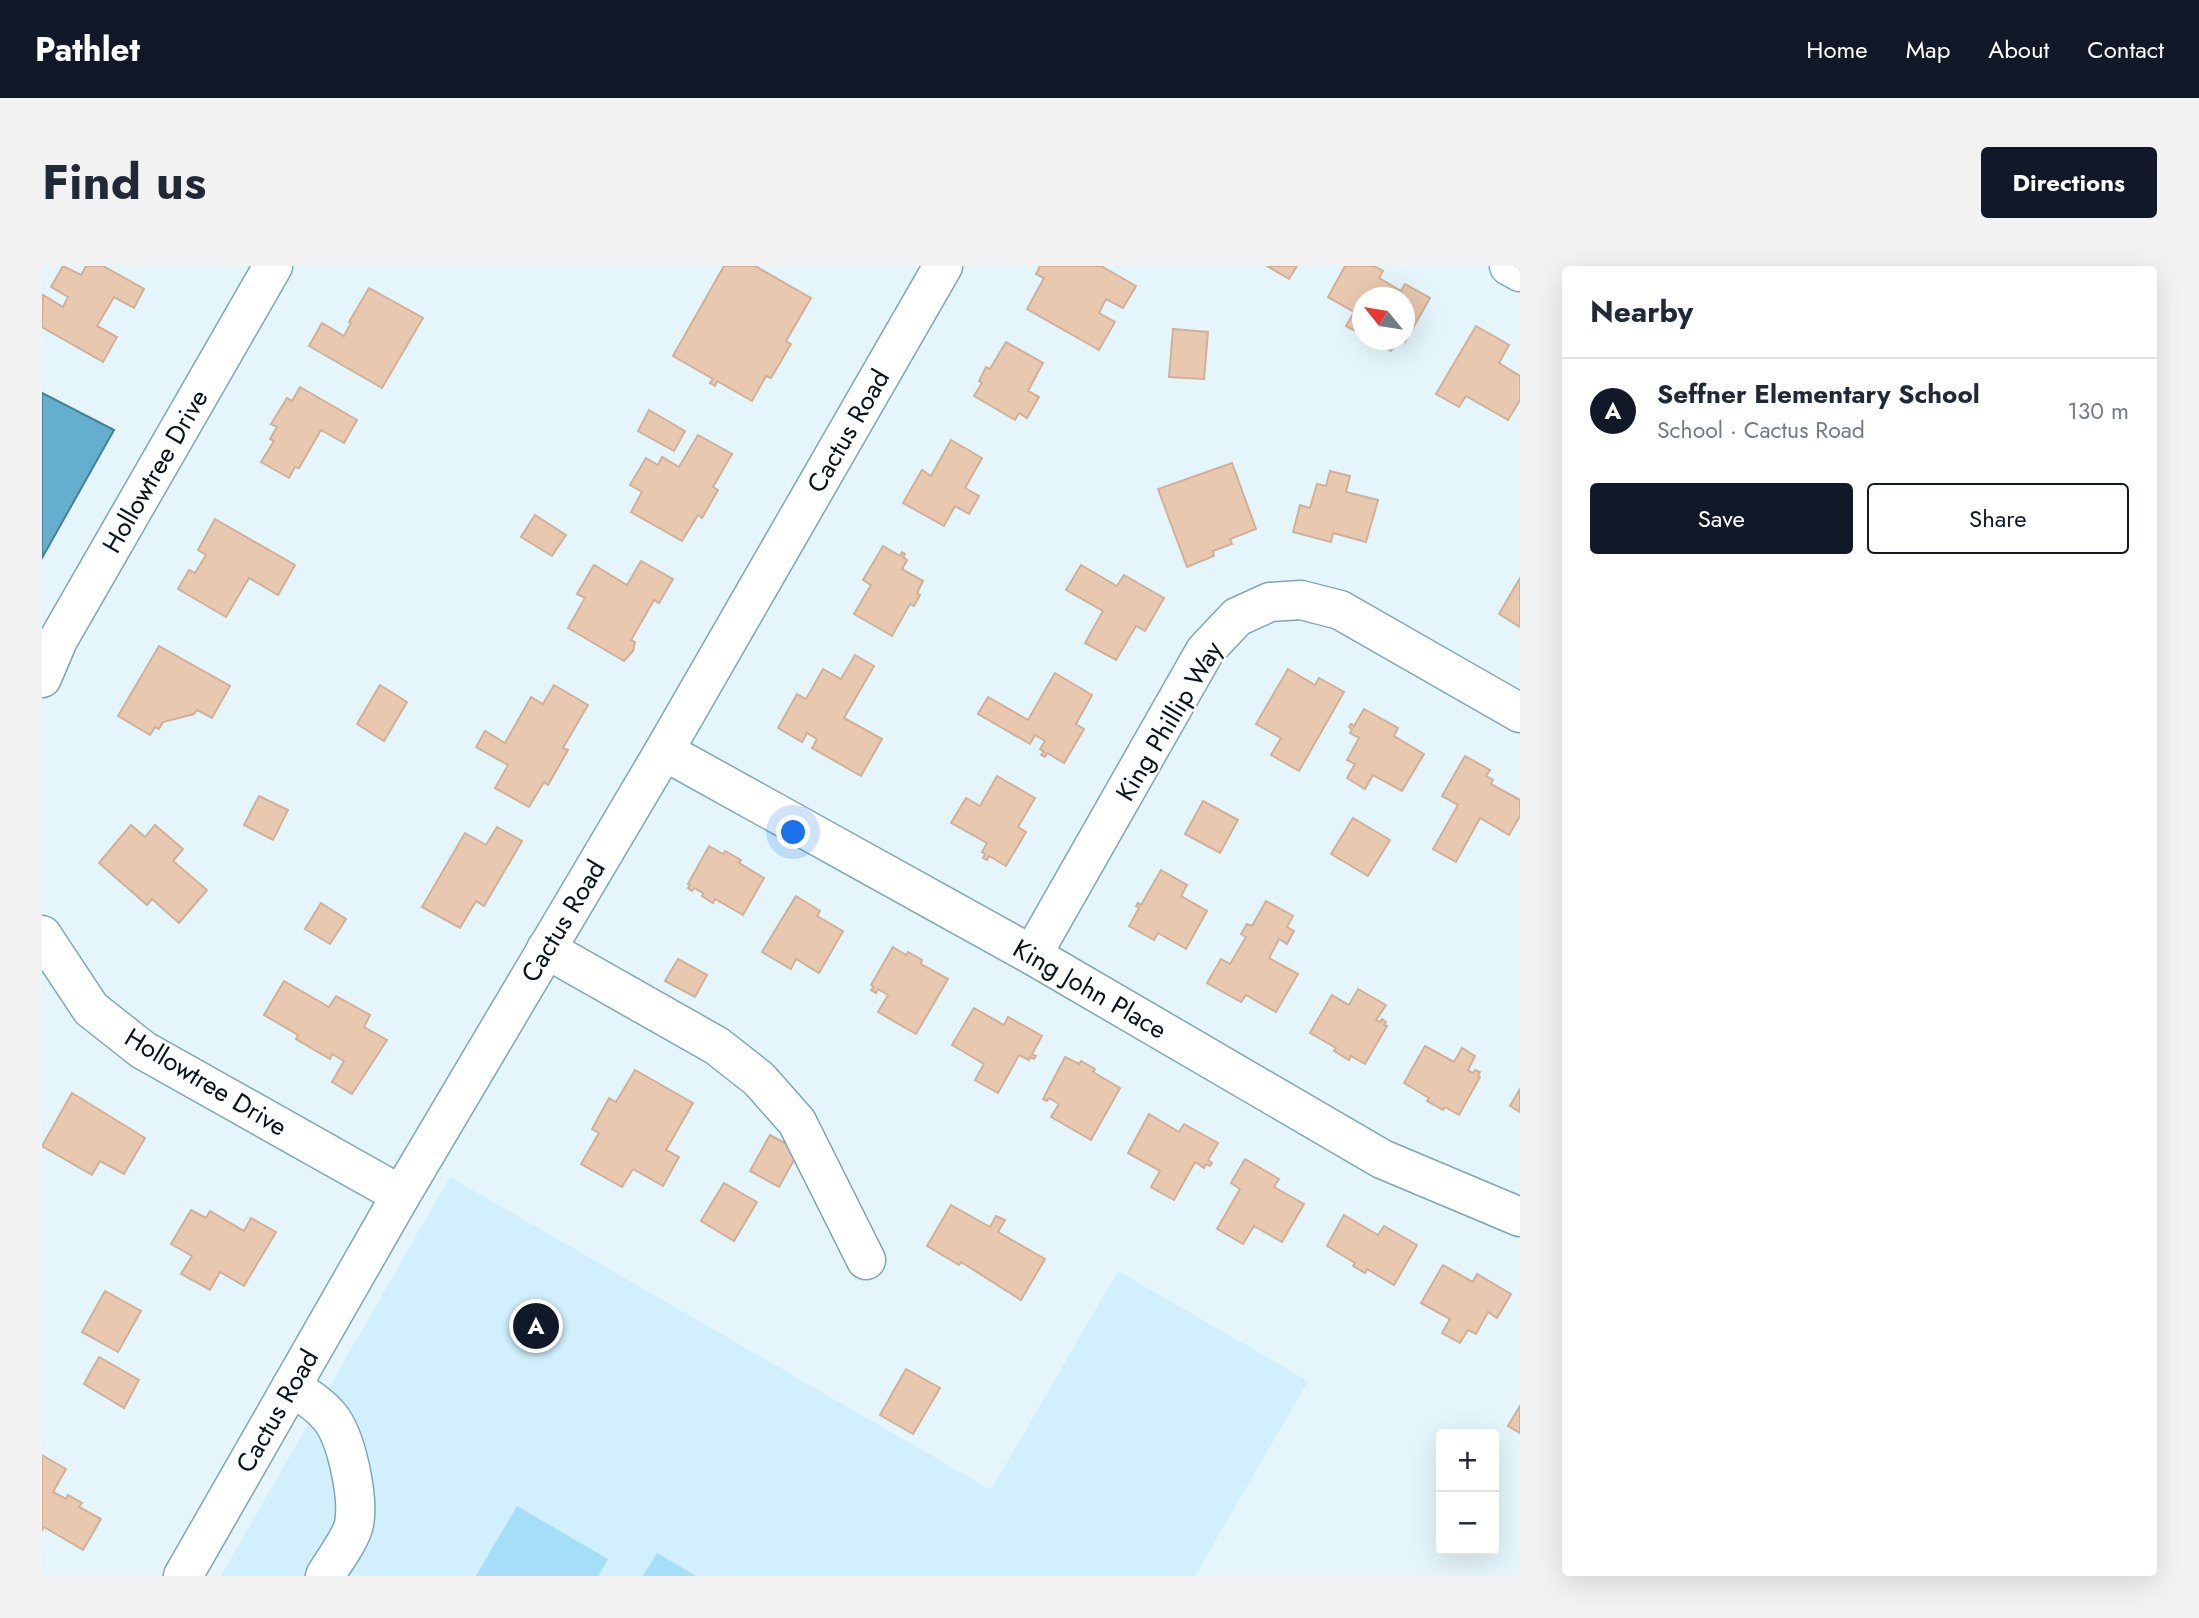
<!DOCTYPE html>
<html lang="en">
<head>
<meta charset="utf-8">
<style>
	body { margin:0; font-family:Jost,sans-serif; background:#f2f2f3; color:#1f2937 }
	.controls { position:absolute; right:21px; bottom:21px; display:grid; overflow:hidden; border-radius:7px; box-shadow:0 7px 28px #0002 }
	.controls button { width:63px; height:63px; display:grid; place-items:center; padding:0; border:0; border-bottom:2px solid #e0e1e3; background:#fff; color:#1f2937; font:35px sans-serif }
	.compass { position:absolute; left:1310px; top:21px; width:63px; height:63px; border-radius:50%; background:#fff; box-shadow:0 7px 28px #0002; rotate:300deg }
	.you { position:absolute; left:752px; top:567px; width:24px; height:24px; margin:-18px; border:5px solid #fff; border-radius:50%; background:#1a73e8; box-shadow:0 0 0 10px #1a73e833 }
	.badge { display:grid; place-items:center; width:46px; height:46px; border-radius:50%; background:#111827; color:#fff; font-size:23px; font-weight:700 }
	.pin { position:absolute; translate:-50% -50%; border:4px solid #fff; box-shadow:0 2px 7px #0006 }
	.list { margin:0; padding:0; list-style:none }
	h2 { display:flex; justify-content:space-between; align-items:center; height:91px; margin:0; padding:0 28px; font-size:30px }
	h2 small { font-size:23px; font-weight:400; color:#747a83 }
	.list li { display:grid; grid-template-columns:46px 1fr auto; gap:21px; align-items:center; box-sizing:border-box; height:105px; padding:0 28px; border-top:2px solid #e0e1e3 }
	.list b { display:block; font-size:26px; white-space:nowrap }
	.list p { margin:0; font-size:23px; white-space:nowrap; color:#747a83 }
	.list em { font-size:23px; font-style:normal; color:#747a83 }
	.actions { display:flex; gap:14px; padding:21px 28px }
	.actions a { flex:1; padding:16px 0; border:2px solid #111827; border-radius:7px; text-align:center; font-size:24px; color:#111827 }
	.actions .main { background:#111827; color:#fff }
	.map { position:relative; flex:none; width:1478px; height:1310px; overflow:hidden; border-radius:7px }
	header { display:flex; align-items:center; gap:42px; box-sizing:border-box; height:98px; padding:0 35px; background:#111827; color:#fff }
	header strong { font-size:33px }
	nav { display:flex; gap:38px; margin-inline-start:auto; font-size:24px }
	.intro { display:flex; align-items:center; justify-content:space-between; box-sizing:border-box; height:168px; padding:0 42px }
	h1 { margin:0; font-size:49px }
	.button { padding:18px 32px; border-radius:7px; background:#111827; color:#fff; font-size:24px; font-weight:700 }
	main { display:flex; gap:42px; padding:0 42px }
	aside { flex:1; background:#fff; border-radius:7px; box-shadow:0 7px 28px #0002 }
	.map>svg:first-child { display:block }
	.built { fill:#d1effc }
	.green { fill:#a4def7 }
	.water { fill:#63afcd; stroke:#468097; stroke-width:2 }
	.building { fill:#e9c8b0; stroke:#d1b099; stroke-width:2 }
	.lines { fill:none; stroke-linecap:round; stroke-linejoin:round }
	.minor-casing { stroke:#7ea6b7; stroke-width:41 }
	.minor { stroke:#fff; stroke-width:38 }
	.labels { text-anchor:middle; stroke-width:5; stroke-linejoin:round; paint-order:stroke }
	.street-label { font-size:26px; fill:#041319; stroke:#fff }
</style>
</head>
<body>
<header>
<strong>Pathlet</strong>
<nav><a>Home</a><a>Map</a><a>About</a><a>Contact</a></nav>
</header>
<div class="intro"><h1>Find us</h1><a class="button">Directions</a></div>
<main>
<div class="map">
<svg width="1478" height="1310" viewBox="0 0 1478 1310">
	<rect width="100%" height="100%" fill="#e4f5fc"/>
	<path class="built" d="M408 911 949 1224 1076 1005 1266 1115 1153 1310H179Z"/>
	<g class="green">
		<path d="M475 1240 566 1293 556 1310H434Z"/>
		<path d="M615 1287 654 1310H601Z"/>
	</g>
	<path class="water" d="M0 127 72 164 0 292Z"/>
	<g class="building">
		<path d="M21 0 39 9 44 0H61L102 23 92 42 72 31 55 60 75 71 61 96 0 61 1 29 21 41 26 31 9 21Z"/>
		<path d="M682 0H713L769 32 744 75 749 78 729 112 724 110 710 135 675 115 673 120 668 117 671 113 631 90Z"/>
		<path d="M998 0H1059L1094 20 1081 42 1064 33 1057 47 1073 56 1057 84 985 43 1002 12 994 8Z"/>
		<path d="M1225 0H1255L1247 13Z"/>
		<path d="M1303 0H1332L1341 5 1337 12 1359 25 1363 18 1388 32 1363 76 1359 74H1363V32H1321V69L1304 60 1312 46 1286 31Z"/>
		<path d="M327 22 381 52 340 122 267 80 280 57 302 70 309 57 307 56Z"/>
		<path d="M1434 60 1467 79 1457 97 1478 110V134L1466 154 1424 130 1417 141 1394 128Z"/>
		<path d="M1131 63 1166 66 1162 113 1127 111Z"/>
		<path d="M1328 74H1356L1349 85Z"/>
		<path d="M964 76 1001 97 986 125 997 131 985 152 977 147 973 154 932 130 940 117 937 115 944 101 948 103Z"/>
		<path d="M258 121 315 154 302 177 279 164 257 202 253 201 247 212 219 196 232 175 228 173 235 161 229 158 245 132 250 135Z"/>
		<path d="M607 144 643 165 632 185 596 165Z"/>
		<path d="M656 169 690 188 671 221 676 224 660 252 656 249 640 275 589 246 600 226 588 219 604 192 616 199 620 191 637 201Z"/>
		<path d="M909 174 940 192 923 222 937 230 927 248 913 240 902 260 861 237 880 204 889 210Z"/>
		<path d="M1190 197 1214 263 1188 273 1190 278 1171 285 1172 290 1145 301 1116 223Z"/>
		<path d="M1288 205 1308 210 1304 226 1336 234 1324 276 1291 267 1289 276 1251 266 1258 239 1268 242 1275 218 1284 220Z"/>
		<path d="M493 249 524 269 510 290 479 271Z"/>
		<path d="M173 253 253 299 236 329 207 312 184 351 136 323 147 304 153 307 164 289 156 284Z"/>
		<path d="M841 280 858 290 860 286 863 288 861 291 865 294 860 303 881 315 875 327 878 329 872 340 868 338 850 370 812 348 829 319 821 314Z"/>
		<path d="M599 295 631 313 617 337 612 334 589 374 593 376 591 385 582 395 526 362 543 332 535 328 552 299 585 319Z"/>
		<path d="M1039 299 1075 320 1082 309 1122 332 1103 365 1094 360 1074 394 1043 377 1061 345 1024 324Z"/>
		<path d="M1478 312V361L1457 348Z"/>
		<path d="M117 380 188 420 170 452 155 444 152 448 121 456 117 463 113 461 108 469 76 450Z"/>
		<path d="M813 389 832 400 802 452 840 473 819 510 770 482 775 473 765 467 760 476 736 462 755 428 764 433 781 403 799 413Z"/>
		<path d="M1246 403 1273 419 1277 412 1302 426 1257 505 1229 489 1239 472 1214 458Z"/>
		<path d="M1013 407 1050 429 1034 458 1042 463 1022 497 1005 487 1003 491 999 489 1002 486 998 483 1003 475 993 469 988 478 936 448 946 431 986 454Z"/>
		<path d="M338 419 365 436 342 475 315 458Z"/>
		<path d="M512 419 546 439 521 482 526 484 506 519 502 516 487 541 453 522 466 499 434 481 443 465 463 477 489 431 501 438Z"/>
		<path d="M1322 443 1356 462 1352 470 1382 488 1360 525 1331 509 1323 523 1305 512 1313 498 1305 494 1317 472 1308 467 1310 463 1307 461 1309 458 1312 460Z"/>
		<path d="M1423 490 1448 504 1444 510 1451 514 1449 518 1478 534V550L1467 569 1438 552 1414 596 1391 583 1416 539 1400 530Z"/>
		<path d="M955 510 993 532 976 561 984 566 964 600 947 590 945 594 941 592 943 588 940 586 945 577 909 557 924 532 938 540Z"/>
		<path d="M217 530 246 544 231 574 202 559Z"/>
		<path d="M1161 535 1196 554 1178 587 1143 568Z"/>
		<path d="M1311 552 1348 574 1326 610 1289 588Z"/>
		<path d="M89 559 103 571 113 559 141 583 131 595 165 624 137 657 110 633 105 639 57 597Z"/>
		<path d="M455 561 480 575 442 640 434 635 418 662 380 641 423 567 444 579Z"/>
		<path d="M667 580 681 588 683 585 699 594 697 597 722 612 701 649 673 633 671 637 660 630 661 627 652 622 650 625 646 622 648 619 646 618Z"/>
		<path d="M1119 604 1145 619 1139 630 1165 645 1144 683 1116 667 1112 674 1087 660 1097 642 1094 640 1096 637 1099 639Z"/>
		<path d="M754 630 778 645 775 650 801 665 777 707 754 693 749 703 720 686Z"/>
		<path d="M1224 635 1251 650 1245 661 1252 665 1245 678 1237 673 1227 692 1256 708 1234 746 1204 729 1199 736 1165 717 1179 693 1188 698 1204 671 1199 668 1205 658 1210 660Z"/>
		<path d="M279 637 304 653 288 678 263 663Z"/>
		<path d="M851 681 864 689 866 686 880 694 879 698 906 713 874 768 836 746 846 729 836 723 834 727 829 724 832 721 829 719Z"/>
		<path d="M636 693 665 709 653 731 623 715Z"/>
		<path d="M242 715 287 741 294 730 328 749 322 761 345 774 310 828 290 816 302 795 290 788 288 793 254 773 256 769 222 749Z"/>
		<path d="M1316 723 1344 739 1334 754 1338 756 1340 753 1344 756 1342 759 1345 760 1323 798 1309 790 1307 794 1292 785 1294 782 1268 767 1290 729 1307 739Z"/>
		<path d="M932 742 962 759 966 751 1000 770 990 788 994 790 992 793 988 791 987 794 977 789 956 827 933 814 942 798 910 779Z"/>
		<path d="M1383 780 1412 796 1420 782 1433 790 1426 804 1431 807 1433 804 1438 806 1436 810 1438 811 1417 849 1403 841 1401 844 1385 835 1387 832 1362 817Z"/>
		<path d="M1023 791 1037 798 1039 795 1053 803 1051 806 1078 822 1049 874 1009 851 1017 838 1007 832 1005 835 1001 833Z"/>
		<path d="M593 804 651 837 624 884 637 891 621 920 591 903 580 921 539 898 557 867 550 863 567 832 574 836Z"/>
		<path d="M1478 823V846L1468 840Z"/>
		<path d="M30 827 103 872 82 908 58 895 50 909 0 880Z"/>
		<path d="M1107 848 1137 866 1142 858 1176 877 1166 894 1170 897 1168 900 1164 898 1162 902 1153 896 1132 934 1109 921 1118 905 1086 887Z"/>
		<path d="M728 869 757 885 737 921 708 905Z"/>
		<path d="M1203 893 1237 913 1232 921 1262 938 1240 976 1212 960 1201 978 1175 963 1198 923 1189 917Z"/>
		<path d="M682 917 715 936 692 975 659 955Z"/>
		<path d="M909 939 948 961 954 950 963 954 956 966 1003 993 979 1034 919 996 917 999 885 980Z"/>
		<path d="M149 944 164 952 168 945 202 965 209 952 234 966 202 1020 178 1006 168 1024 139 1008 150 990 129 978Z"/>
		<path d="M1302 949 1336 969 1342 960 1375 979 1352 1019 1325 1003 1323 1007 1311 1000 1313 997 1285 980Z"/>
		<path d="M1401 999 1431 1016 1435 1008 1469 1028 1455 1052 1446 1046 1434 1068 1426 1064 1418 1077 1400 1067 1408 1053 1379 1037Z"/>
		<path d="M63 1025 99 1045 76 1086 40 1066Z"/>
		<path d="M57 1091 97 1114 82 1142 42 1118Z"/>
		<path d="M864 1103 898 1122 871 1168 838 1149Z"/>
		<path d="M1478 1140V1167L1466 1160Z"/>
		<path d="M0 1189 24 1203 11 1226 24 1233 26 1229 40 1237 37 1241 59 1253 41 1284 2 1261 0 1264Z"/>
	</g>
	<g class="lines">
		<defs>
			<g id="minor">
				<path d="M1467 0 1478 6"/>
				<path d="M0 412 16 374 231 0"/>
				<path d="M622 485 990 689 1340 893 1478 951"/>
				<path d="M0 669 49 743 101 784 359 929"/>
				<path d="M504 683 675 780 717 813 755 856 824 994"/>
				<path d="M990 689 1163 385 1195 351 1228 336 1259 334 1298 344 1478 447"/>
				<path d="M249 1121C263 1129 277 1138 287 1150 305 1171 317 1232 312 1258 309 1273 291 1296 283 1310"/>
				<path d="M141 1310 359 929 622 485 901 0"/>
			</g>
		</defs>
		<use href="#minor" class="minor-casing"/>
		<use href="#minor" class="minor"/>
	</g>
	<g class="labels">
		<g class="street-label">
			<text transform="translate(806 165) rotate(-60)" y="9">Cactus Road</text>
			<text transform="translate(113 205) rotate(-60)" y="9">Hollowtree Drive</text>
			<text transform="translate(1127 455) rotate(-59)" y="9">King Phillip Way</text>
			<text transform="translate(521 655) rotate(-59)" y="9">Cactus Road</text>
			<text transform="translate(1048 723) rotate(30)" y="9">King John Place</text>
			<text transform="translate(164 816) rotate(31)" y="9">Hollowtree Drive</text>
			<text transform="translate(235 1145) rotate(-60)" y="9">Cactus Road</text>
		</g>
	</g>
</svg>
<div class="controls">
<button>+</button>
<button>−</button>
</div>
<svg class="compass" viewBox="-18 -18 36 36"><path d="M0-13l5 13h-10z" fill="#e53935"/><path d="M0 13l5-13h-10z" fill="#747a83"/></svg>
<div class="you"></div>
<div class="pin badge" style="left:494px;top:1060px">A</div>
</div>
<aside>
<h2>Nearby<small></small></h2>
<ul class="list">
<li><span class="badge">A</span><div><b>Seffner Elementary School</b><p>School · Cactus Road</p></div><em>130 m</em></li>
</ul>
<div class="actions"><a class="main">Save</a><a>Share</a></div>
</aside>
</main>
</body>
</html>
